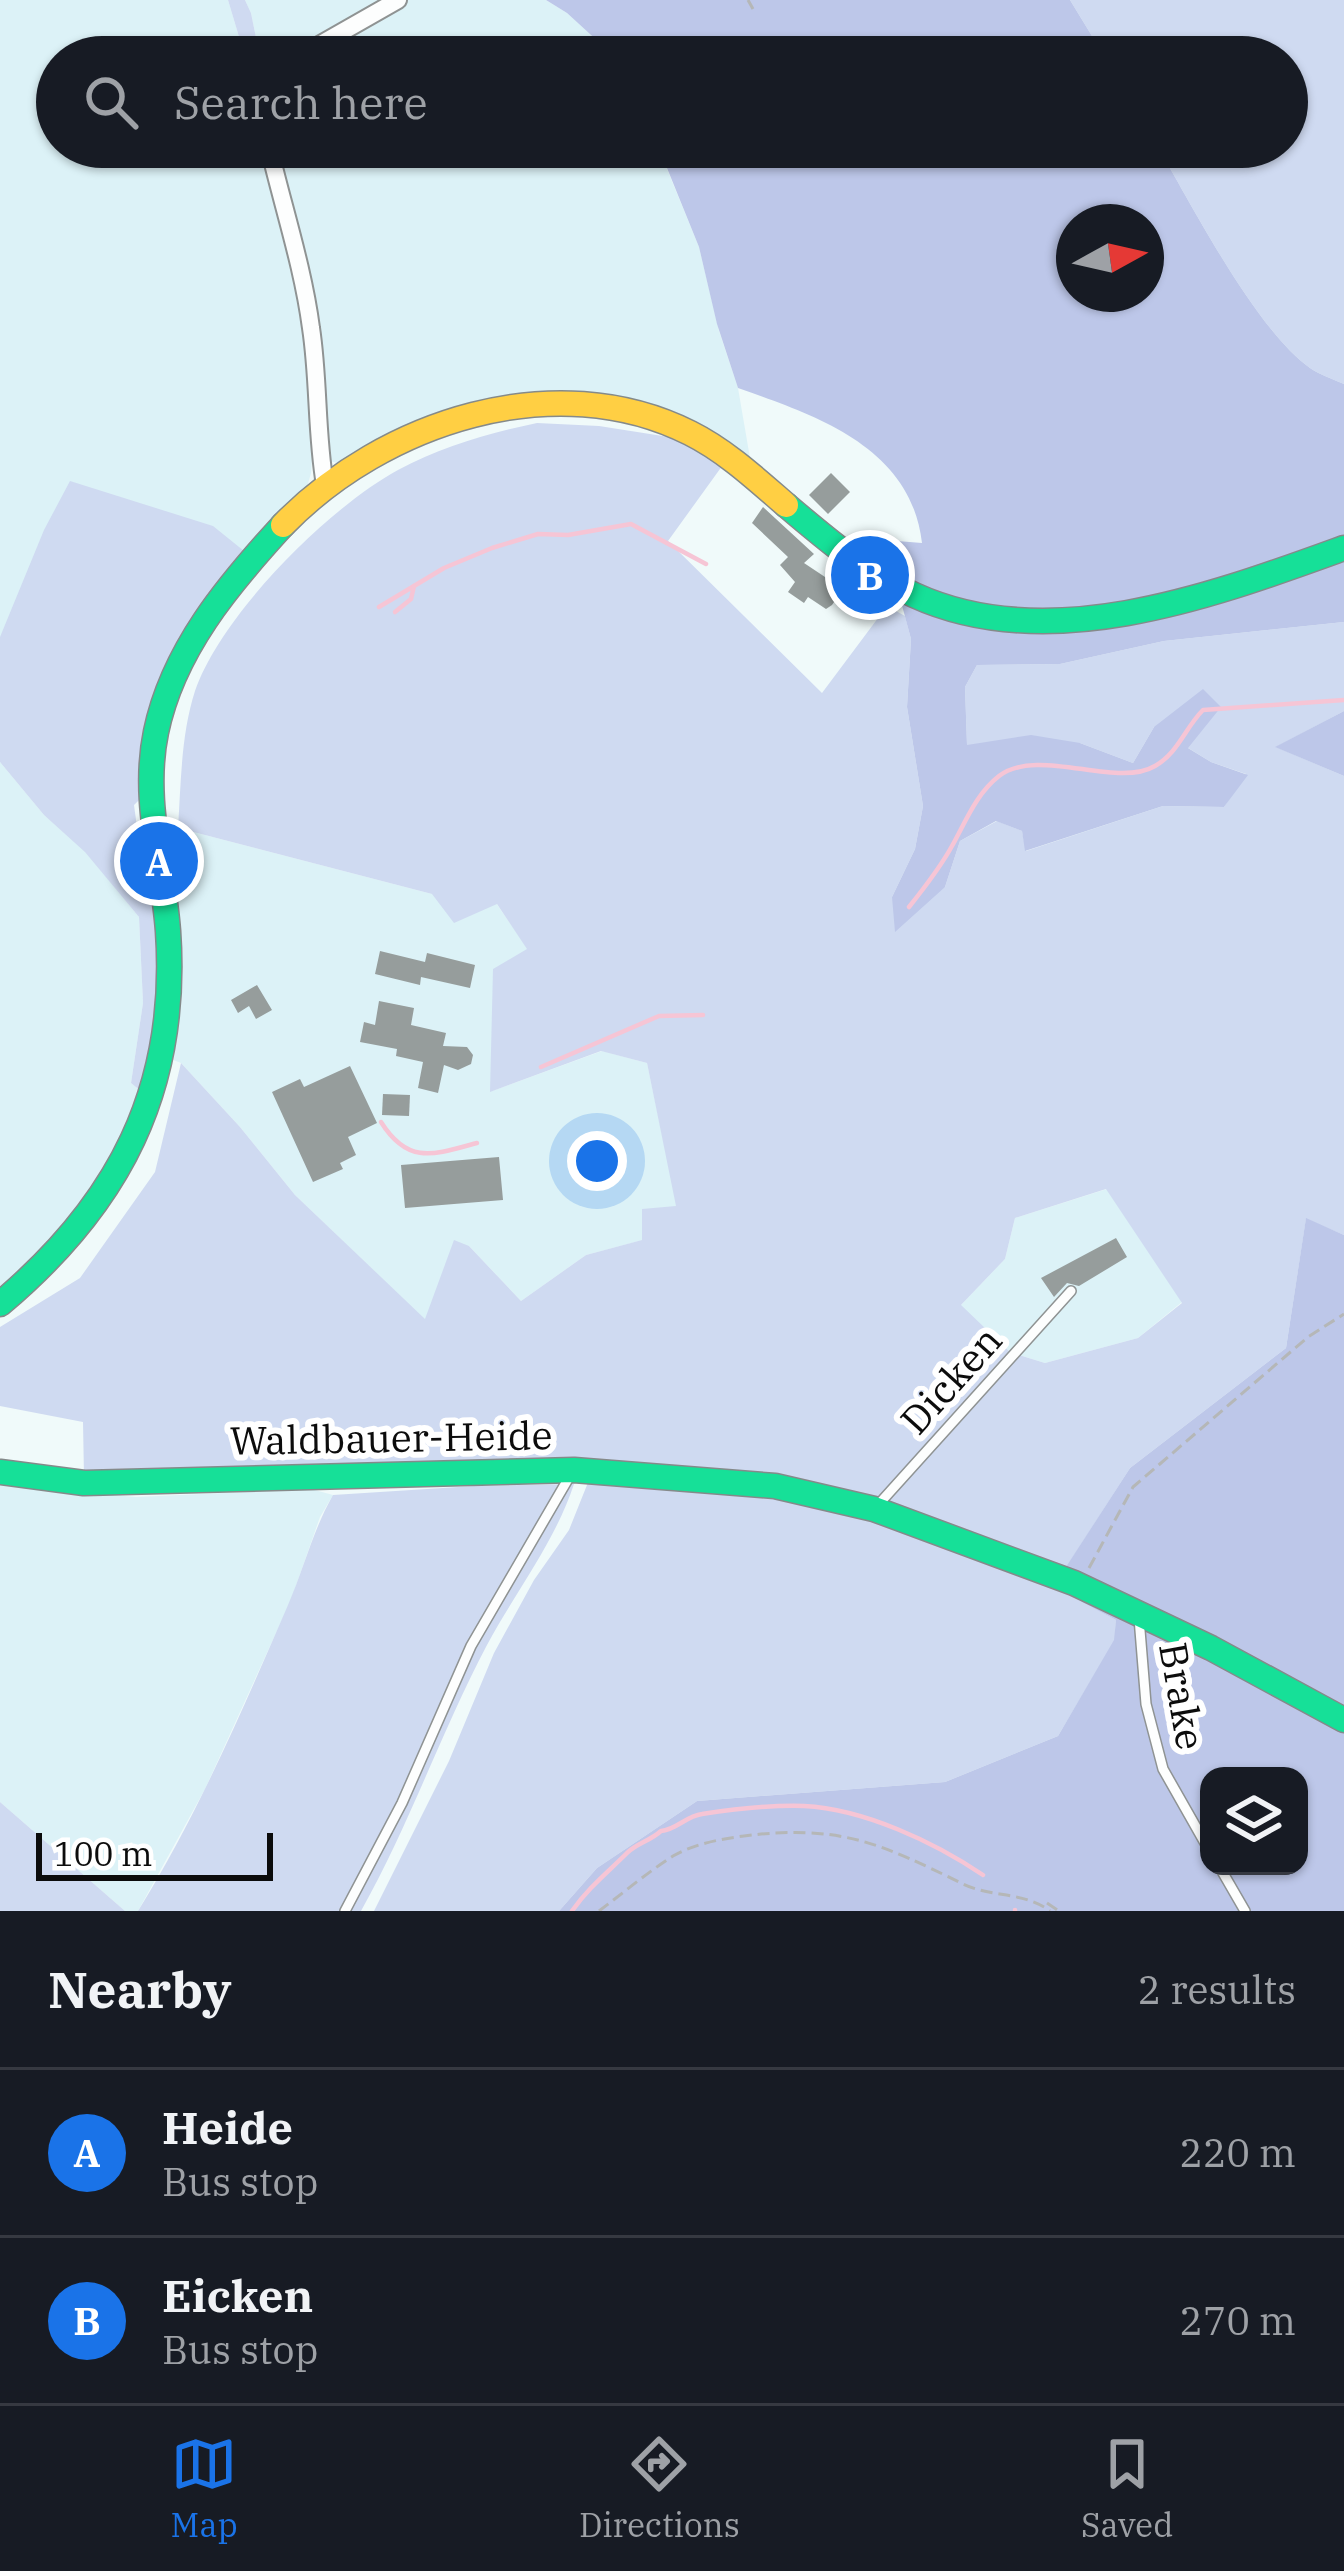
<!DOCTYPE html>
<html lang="en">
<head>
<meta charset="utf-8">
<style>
	body { margin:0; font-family:"IBM Plex Serif",serif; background:#242831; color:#f1f3f6 }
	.controls { position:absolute; right:36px; bottom:36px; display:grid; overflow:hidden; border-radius:24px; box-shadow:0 3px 9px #0004 }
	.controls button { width:108px; height:108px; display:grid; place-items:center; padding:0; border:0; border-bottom:3px solid #363941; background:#171b24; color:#f1f3f6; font:60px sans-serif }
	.compass { position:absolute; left:1056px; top:204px; width:108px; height:108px; border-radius:50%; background:#171b24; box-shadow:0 3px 9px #0004; rotate:82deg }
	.scale { position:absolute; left:36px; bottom:30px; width:237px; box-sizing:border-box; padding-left:12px; border:6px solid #0c0c0c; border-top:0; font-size:33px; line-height:42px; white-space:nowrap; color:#0c0c0c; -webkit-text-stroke:9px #fff; paint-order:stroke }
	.you { position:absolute; left:597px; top:1161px; width:42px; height:42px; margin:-30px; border:9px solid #fff; border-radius:50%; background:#1a73e8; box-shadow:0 0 0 18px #1a73e833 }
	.badge { display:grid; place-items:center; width:78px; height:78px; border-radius:50%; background:#1a73e8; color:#fff; font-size:39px; font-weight:700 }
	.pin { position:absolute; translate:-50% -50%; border:6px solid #fff; box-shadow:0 3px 12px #0006 }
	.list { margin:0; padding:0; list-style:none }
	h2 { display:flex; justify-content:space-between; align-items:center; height:156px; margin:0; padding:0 48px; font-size:51px }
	h2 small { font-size:39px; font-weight:400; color:#9ea1a6 }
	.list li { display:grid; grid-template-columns:78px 1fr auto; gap:36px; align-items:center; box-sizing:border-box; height:168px; padding:0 48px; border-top:3px solid #363941 }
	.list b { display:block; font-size:45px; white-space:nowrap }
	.list p { margin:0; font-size:39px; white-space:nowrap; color:#9ea1a6 }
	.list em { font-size:39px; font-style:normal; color:#9ea1a6 }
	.icon { flex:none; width:66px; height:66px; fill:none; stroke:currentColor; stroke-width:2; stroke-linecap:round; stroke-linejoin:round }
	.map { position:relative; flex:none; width:1344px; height:1911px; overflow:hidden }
	.search { position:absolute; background:#171b24; box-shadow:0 3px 9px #0004; left:36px; right:36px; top:36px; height:132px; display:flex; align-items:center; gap:30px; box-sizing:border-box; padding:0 42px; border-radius:66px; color:#9ea1a6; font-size:45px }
	.sheet { height:492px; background:#171b24 }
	nav { display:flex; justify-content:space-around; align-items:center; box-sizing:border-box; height:168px; border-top:3px solid #363941; background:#171b24; font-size:33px; color:#9ea1a6 }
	nav a { display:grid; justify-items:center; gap:6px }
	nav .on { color:#1a73e8 }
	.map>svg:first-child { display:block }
	.farmland { fill:#dcf2f7 }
	.green { fill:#cfdaf1 }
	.forest { fill:#bdc7e9; fill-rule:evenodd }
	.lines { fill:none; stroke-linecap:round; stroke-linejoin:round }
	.stream { stroke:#f6c5d5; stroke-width:4.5 }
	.building { fill:#969d9c }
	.lane-casing { stroke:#8f9393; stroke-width:12 }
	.street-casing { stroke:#8f9393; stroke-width:20 }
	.fast-casing { stroke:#858a8a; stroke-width:27 }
	.slow-casing { stroke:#858a8a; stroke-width:27 }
	.path { stroke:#b5b7b7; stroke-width:3; stroke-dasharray:12 6; stroke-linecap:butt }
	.lane { stroke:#fdfefe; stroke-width:9 }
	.street { stroke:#fdfefe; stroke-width:16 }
	.fast { stroke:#16e098; stroke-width:24 }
	.slow { stroke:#ffcf43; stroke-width:24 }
	.labels { text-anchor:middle; stroke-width:12; stroke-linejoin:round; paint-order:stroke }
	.street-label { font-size:39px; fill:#0c0c0c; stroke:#fff }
</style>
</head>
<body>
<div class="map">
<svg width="1344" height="1911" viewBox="0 0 1344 1911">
	<rect width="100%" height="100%" fill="#f0fafa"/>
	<g class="farmland">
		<path d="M0 0H228L245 57H57V147H668L667 169 699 247 719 331 738 388 750 458 732 443 707 432 543 406 338 463 329 461 317 386 311 473 300 512 251 560 0 637Z"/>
		<path d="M245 0H546L567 13 615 57H260L251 13Z"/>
		<path d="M0 762 44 815 85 851 139 917 143 1003 131 1083 142 1092 118 1155 66 1231 0 1291Z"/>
		<path d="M178 828 432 894 496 903 528 949 492 1091 602 1051 647 1063 677 1206 643 1240 586 1255 521 1301 469 1246 425 1320 295 1195 240 1127 181 1063 163 1056 155 833Z"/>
		<path d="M1107 1189 1182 1302 1138 1338 1045 1363 1010 1352 960 1306 1005 1259 1015 1218Z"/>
		<path d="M0 1485 136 1497 311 1489 333 1495 320 1517 291 1600 205 1789 138 1911H125L0 1802Z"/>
	</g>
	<g class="green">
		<path d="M228 0H245L251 13 260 57H245Z"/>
		<path d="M1070 0H1344V384C1333 379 1320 375 1310 368 1257 331 1192 206 1158 147H1287V57H1101L1092 36Z"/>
		<path d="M537 423 599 426 669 437 725 462 668 541 822 693 887 606 905 616 911 639 907 707 923 806 915 849 892 897 945 887 960 841 997 821 1022 831 1026 851 1163 806 1224 807 1246 774 1211 762 1154 727 1133 763 1080 743 967 746 965 687 977 665 1060 664 1164 641 1344 622V711L1276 747 1344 776V1235L1306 1219 1286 1348 1130 1468 1062 1574 887 1506 889 1500 1019 1355 1045 1363 1138 1338 1182 1303 1106 1189 1015 1218 1005 1259 961 1305 1010 1352 879 1497 868 1501 622 1463 84 1477 83 1422 0 1406V1327L80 1278 155 1172 181 1063 240 1127 295 1195 425 1319 454 1240 469 1246 521 1301 586 1255 642 1240V1209L676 1206 647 1063 601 1051 490 1092 493 969 527 949 497 904 454 923 432 894 178 828C181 783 181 734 195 691 221 615 328 508 398 470 441 447 489 433 537 423Z"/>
		<path d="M70 481 213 526 244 551C173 636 144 687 139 800L134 805 142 865 153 893 158 924V1014L142 1092 131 1083 143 1003 139 917 85 852 44 815 0 762V637L44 530Z"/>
		<path d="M589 1480 770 1491 872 1514 1075 1590 1083 1602 1116 1620 1115 1640 1058 1736 945 1782 697 1801 597 1868 559 1911H374L449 1761 494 1653 534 1580 569 1530Z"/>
		<path d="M574 1484C555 1542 516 1591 487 1645 441 1732 409 1826 361 1911H138C198 1814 243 1709 288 1605 304 1568 313 1530 333 1495L474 1486Z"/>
		<path d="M0 1802 125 1911H0Z"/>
	</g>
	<g class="forest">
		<path d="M546 0H1070L1092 36 1101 57H615L567 13Z"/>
		<path d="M668 147H1158C1192 206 1257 331 1310 368 1320 375 1333 379 1344 384V622L1164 641 1060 664 977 665 965 687 967 745 1031 735 1080 743 1133 763 1154 727 1203 689 1221 707 1188 748 1211 762 1248 775 1224 807 1163 806 1025 851 1022 831 996 821 960 841 945 887 895 932 892 897 915 849 923 806 907 707 911 639 896 583 847 537 922 543C911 447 817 416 738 388L717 324 699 247 667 168ZM1074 222H1146V294H1074Z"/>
		<path d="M1344 711V776L1275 747Z"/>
		<path d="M1306 1218 1344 1235V1911H559L597 1868 697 1801 945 1782 1058 1736 1114 1640 1116 1620 1082 1602 1064 1570 1130 1468 1286 1348ZM1209 1776H1299V1866H1209Z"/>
	</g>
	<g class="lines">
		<g class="stream">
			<path d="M379 607 444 568 492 548 538 534 568 535 631 524 706 564"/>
			<path d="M395 612 411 599 414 586"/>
			<path d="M909 907C925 887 940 868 952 846 966 821 976 794 999 776 1039 746 1116 789 1155 766 1178 753 1185 728 1203 710L1344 700"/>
			<path d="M541 1067 659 1016 703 1015"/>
			<path d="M381 1122C408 1165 433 1155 477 1143"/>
			<path d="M1015 1910V1911"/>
			<path d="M572 1911C588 1888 608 1872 627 1853 637 1843 650 1841 661 1831 676 1830 686 1816 702 1814 734 1809 771 1805 804 1806 864 1809 934 1842 983 1875"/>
		</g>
	</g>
	<g class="building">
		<path d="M831 473 850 492 828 514 809 495Z"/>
		<path d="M763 507 814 554 804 563 843 589 832 605 826 609 808 597 804 603 788 592 795 582 780 565 788 557 752 523Z"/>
		<path d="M380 951 425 962 427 953 475 965 470 988 421 977 420 985 375 974Z"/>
		<path d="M257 985 272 1010 256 1019 249 1006 238 1013 231 1000Z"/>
		<path d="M379 1001 414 1008 411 1025 446 1033 443 1046 467 1047 473 1055 471 1064 458 1070 444 1065 438 1093 418 1088 423 1062 396 1056 397 1049 360 1042 364 1022 375 1025Z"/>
		<path d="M350 1066 377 1123 348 1137 356 1155 340 1163 343 1169 313 1182 272 1092 300 1079 304 1087Z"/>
		<path d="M383 1094 410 1095 409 1116 382 1115Z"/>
		<path d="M499 1157 503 1200 405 1208 401 1165Z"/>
		<path d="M1116 1238 1127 1257 1079 1286 1067 1283 1054 1297 1041 1278Z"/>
	</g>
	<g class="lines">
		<defs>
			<g id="lane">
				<path d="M878 1505 1071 1291"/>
				<path d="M1139 1618 1146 1704 1163 1769 1209 1850"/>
				<path d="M1219 1866 1245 1911"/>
				<path d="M345 1911 402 1803 471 1646 571 1474"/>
			</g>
			<g id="street">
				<path d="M298 57 398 0"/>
				<path d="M269 147C283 207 303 267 311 328 319 380 316 433 325 485"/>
			</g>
			<g id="fast">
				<path d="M786 505C826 539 866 573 914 595 1049 657 1214 595 1344 548"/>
				<path d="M0 1304C119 1204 179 1089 168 931 163 864 142 799 156 732 173 650 228 585 283 525"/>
				<path d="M0 1472 84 1483 574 1470 775 1486 874 1509 1074 1583 1211 1648 1344 1720"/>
			</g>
			<path id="slow" d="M283 525C383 422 555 365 690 433 726 451 756 479 786 505"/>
		</defs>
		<use href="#lane" class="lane-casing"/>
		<use href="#street" class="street-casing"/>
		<use href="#fast" class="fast-casing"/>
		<use href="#slow" class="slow-casing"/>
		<g class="path">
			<path d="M748 0 753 9"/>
			<path d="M1089 1568 1133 1487 1308 1337 1344 1314"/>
			<path d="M1047 1903 1059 1911"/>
			<path d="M599 1911C623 1893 648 1872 673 1856 694 1844 720 1839 744 1836 839 1824 880 1843 963 1884 992 1898 1023 1891 1050 1911"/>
		</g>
		<use href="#lane" class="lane"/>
		<use href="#street" class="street"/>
		<use href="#fast" class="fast"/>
		<use href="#slow" class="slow"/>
	</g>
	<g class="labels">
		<g class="street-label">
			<text transform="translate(951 1380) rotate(-48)" y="14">Dicken</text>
			<text transform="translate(391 1438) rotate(-1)" y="14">Waldbauer-Heide</text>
			<text transform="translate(1182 1696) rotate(80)" y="14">Brake</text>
		</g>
	</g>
</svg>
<div class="controls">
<button><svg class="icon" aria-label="layers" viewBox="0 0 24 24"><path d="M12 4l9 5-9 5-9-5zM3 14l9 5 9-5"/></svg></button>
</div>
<svg class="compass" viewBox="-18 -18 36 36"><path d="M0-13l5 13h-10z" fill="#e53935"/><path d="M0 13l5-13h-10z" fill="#9ea1a6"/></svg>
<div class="scale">100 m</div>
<div class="you"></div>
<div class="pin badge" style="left:159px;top:861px">A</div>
<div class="pin badge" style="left:870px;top:575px">B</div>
<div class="search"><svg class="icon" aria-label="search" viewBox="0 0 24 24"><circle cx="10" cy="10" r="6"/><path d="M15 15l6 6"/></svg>Search here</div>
</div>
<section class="sheet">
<h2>Nearby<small>2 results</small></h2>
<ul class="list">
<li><span class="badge">A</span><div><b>Heide</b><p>Bus stop</p></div><em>220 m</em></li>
<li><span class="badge">B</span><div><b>Eicken</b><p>Bus stop</p></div><em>270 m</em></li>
</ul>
</section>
<nav>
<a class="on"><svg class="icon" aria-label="map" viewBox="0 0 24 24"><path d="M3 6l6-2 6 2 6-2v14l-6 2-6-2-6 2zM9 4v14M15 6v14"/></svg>Map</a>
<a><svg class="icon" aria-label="directions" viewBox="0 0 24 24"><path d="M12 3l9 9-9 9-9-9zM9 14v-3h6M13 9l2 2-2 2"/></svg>Directions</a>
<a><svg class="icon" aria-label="saved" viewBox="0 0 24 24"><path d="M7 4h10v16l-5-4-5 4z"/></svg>Saved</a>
</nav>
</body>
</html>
